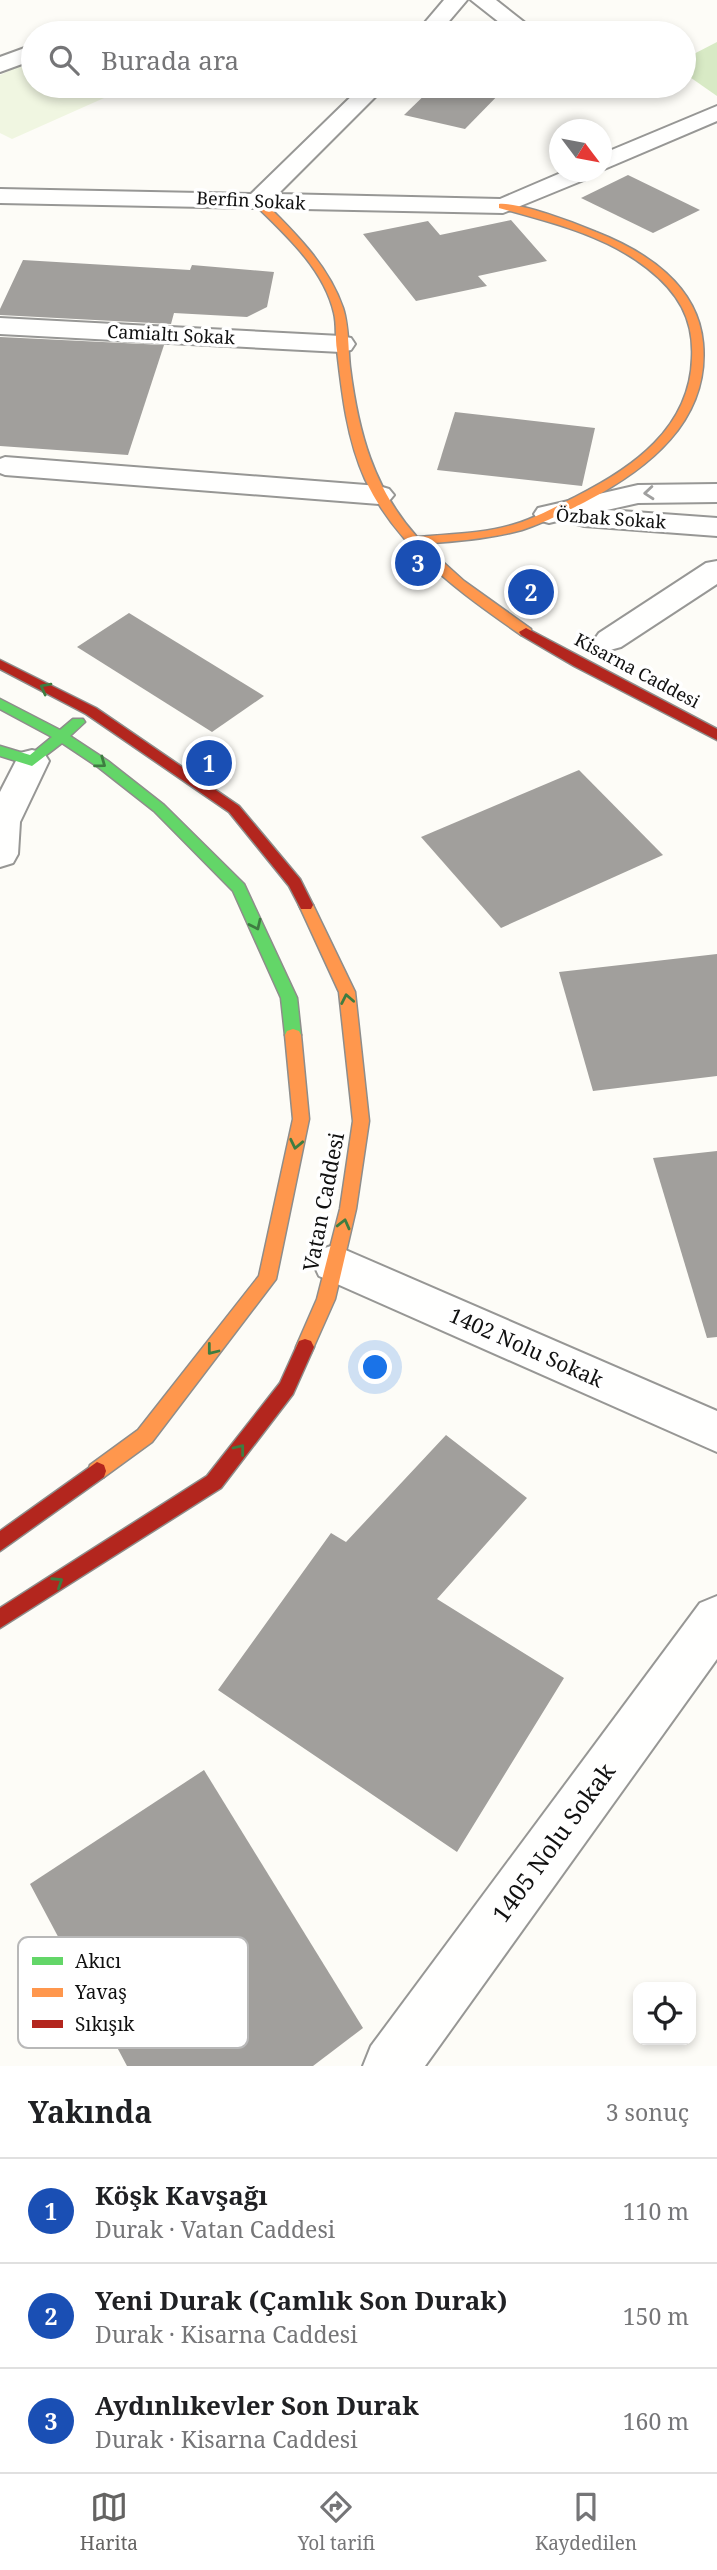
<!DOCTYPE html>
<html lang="tr">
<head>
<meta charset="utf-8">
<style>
	body { margin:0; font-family:"Noto Serif",serif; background:#f2f2f2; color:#202124 }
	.controls { position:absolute; right:21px; bottom:21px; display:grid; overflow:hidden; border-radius:14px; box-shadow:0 4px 10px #0003 }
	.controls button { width:63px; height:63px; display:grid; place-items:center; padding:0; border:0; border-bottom:2px solid #e0e0e0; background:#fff; color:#202124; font:35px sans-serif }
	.compass { position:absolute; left:549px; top:119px; width:63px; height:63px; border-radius:50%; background:#fff; box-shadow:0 4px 10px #0003; rotate:122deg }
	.you { position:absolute; left:376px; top:1368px; width:24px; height:24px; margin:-18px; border:5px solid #fff; border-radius:50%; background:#1a73e8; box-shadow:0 0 0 10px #1a73e833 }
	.badge { display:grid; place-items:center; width:46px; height:46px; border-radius:50%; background:#646362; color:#fff; font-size:23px; font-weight:700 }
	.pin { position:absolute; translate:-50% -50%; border:4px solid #fff; box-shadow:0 2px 7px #0006 }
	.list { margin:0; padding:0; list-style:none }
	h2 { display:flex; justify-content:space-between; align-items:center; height:91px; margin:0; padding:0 28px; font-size:30px }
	h2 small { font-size:23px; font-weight:400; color:#757577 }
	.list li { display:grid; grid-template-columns:46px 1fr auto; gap:21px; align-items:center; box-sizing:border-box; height:105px; padding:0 28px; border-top:2px solid #e0e0e0 }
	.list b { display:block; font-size:26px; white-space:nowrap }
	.list p { margin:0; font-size:23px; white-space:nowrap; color:#757577 }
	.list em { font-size:23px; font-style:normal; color:#757577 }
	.icon { flex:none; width:38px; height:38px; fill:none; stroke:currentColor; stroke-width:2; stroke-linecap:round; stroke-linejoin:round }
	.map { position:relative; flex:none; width:717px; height:2066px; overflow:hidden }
	.search { position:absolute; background:#fff; box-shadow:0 4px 10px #0003; left:21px; right:21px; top:21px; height:77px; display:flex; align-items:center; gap:18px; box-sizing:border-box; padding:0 24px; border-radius:38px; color:#757577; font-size:26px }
	.sheet { height:406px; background:#fff }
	nav { display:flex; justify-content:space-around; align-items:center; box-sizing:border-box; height:98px; border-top:2px solid #e0e0e0; background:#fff; font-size:19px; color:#757577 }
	nav a { display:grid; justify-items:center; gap:4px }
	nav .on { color:#646362 }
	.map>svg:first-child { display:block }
	.forest { fill:#d8eac5 }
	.pitch { fill:#f0f6e1 }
	.building { fill:#a19f9c }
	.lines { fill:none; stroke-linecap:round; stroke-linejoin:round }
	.street-casing { stroke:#979795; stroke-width:4 }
	.fast-casing { stroke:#8e8d8b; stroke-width:3 }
	.slow-casing { stroke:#8e8d8b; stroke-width:3 }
	.jam-casing { stroke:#8e8d8b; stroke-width:3 }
	.street { fill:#fffffe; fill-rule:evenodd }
	.fast { fill:#63d668; fill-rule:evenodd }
	.slow { fill:#ff974d; fill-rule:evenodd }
	.jam { fill:#b3261e; fill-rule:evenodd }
	.oneway { stroke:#a0a09f }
	.oneway2 { stroke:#3e7d41 }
	.labels { text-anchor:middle; stroke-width:7; stroke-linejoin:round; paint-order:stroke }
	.far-street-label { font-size:18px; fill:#111; stroke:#fff }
	.street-label { font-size:21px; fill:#111; stroke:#fff }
	.near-street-label { font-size:24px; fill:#111; stroke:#fff }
	.key { fill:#fff; stroke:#b8b8b8; stroke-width:2 }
	.key-label { font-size:19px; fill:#111 }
</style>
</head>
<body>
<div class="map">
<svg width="717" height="2066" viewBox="0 0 717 2066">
	<rect width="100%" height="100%" fill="#fdfcf7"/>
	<path class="forest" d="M717 42V96L684 73V59Z"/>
	<path class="pitch" d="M33 60V86H131L12 139 0 133V75Z"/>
	<g class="building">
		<path d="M434 86H507L465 129 404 115Z"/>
		<path d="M628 175 700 210 653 233 581 198Z"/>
		<path d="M511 220 547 261 478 276 487 286 416 301 363 234 428 221 440 235Z"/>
		<path d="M23 260 190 270 192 265 274 272 267 307 247 317 174 313 171 324 0 315V309Z"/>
		<path d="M0 337 164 345 128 455 0 446Z"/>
		<path d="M455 412 595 428 582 486 437 470Z"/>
		<path d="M129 613 264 696 212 732 77 647Z"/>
		<path d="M579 770 663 855 501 928 421 837Z"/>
		<path d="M717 954V1076L593 1091 559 972Z"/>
		<path d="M717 1151V1337L707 1338 653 1158Z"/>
		<path d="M446 1435 527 1498 437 1599 564 1678 457 1852 218 1690 331 1533 346 1542Z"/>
		<path d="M204 1770 363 2028 313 2066H127L30 1884Z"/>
	</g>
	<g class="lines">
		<defs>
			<g id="street">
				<path d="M444 0H467L439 33H416Z"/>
				<path d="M471 0H496L538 33H513Z"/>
				<path d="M33 45V60L0 72V57Z"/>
				<path d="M362 86H386L278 194 500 199 563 172H594L591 177 503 213 0 203V189L251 194Z"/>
				<path d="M717 106V121L602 170V154Z"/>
				<path d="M0 318 341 336 351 338 355 344 351 350 341 352 0 334Z"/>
				<path d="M5 457 379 486 389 489 394 495 389 501 379 504 5 475 0 473V459Z"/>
				<path d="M717 484V502L638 503 607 510 717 518V536L584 526 573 523 570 518 549 523 538 520 534 514 538 508 638 485Z"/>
				<path d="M717 561V584L621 647 610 650 599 647 594 640 599 633 706 563Z"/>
				<path d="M32 750 44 753 49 761 20 822 18 854 13 863 0 867V792L20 753Z"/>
				<path d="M334 1245 717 1411V1452L319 1276 313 1263 319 1250Z"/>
				<path d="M717 1596V1659L425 2066H363L371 2046 700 1603Z"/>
			</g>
			<path id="fast" d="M0 699 60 730 73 719H83L85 722 70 736 108 761 164 805 244 884 297 998 301 1035 299 1039H287L285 1035 281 998 233 891 154 811 98 767 62 743 32 766 0 756V746L30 755 52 737 0 709Z"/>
			<g id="slow">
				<path d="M253 199H261C293 231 328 264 343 308 349 326 348 348 350 367 358 431 373 488 417 537 449 534 481 534 512 525 534 519 555 507 575 497 633 468 690 428 692 358 694 319 678 292 647 268 605 235 550 222 499 208V204C520 202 575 223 596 232 645 251 698 285 703 343 710 421 648 469 585 502 565 512 544 523 522 530 490 539 456 541 423 544L464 581 531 629V635H521C461 593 397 548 365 479 347 439 342 394 337 350 335 338 337 325 334 313 324 269 285 234 253 203Z"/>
				<path d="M306 900 313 905 355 992 369 1121 356 1209 335 1299 311 1353 305 1355 299 1353 296 1347 317 1299 340 1209 353 1121 339 992 299 905Z"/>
				<path d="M293 1029 299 1031 301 1035 309 1119 276 1279 152 1442 104 1477 97 1480 90 1477 88 1471 90 1465 138 1430 259 1276 293 1119 285 1035 287 1031Z"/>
			</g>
			<g id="jam">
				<path d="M526 628 717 729V740L574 666 521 635 519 632Z"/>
				<path d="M0 660 96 708 239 806 300 879 313 905 311 909H301L289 886 229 812 86 714 0 669Z"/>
				<path d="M305 1339 311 1341 314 1347 293 1394 221 1488 0 1628V1608L207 1476 280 1383 299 1341Z"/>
				<path d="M97 1462 104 1465 106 1471 104 1477 0 1551V1531Z"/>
			</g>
		</defs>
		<use href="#street" class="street-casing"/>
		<use href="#fast" class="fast-casing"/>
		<use href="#slow" class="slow-casing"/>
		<use href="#jam" class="jam-casing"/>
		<use href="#street" class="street"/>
		<use href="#fast" class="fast"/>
		<use href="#slow" class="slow"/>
		<use href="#jam" class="jam"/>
	</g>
	<defs><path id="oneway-chevron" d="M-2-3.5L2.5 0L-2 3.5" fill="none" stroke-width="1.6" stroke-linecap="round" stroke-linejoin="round" transform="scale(1.75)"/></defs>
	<use class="oneway" href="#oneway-chevron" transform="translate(649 493) rotate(175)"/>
	<g class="oneway2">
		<use href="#oneway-chevron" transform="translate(45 688) rotate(-152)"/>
		<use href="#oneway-chevron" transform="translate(101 763) rotate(36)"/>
		<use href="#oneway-chevron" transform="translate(256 925) rotate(65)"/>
		<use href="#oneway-chevron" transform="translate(347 999) rotate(-101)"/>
		<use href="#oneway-chevron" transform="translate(296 1144) rotate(102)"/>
		<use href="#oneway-chevron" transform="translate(344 1224) rotate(-76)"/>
		<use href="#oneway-chevron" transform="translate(212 1350) rotate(128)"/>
		<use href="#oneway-chevron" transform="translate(240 1449) rotate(-52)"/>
		<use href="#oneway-chevron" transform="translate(58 1582) rotate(-33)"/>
	</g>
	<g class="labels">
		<g class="far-street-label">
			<text transform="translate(251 201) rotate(3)" y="6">Berfin Sokak</text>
			<text transform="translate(171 335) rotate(3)" y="6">Camialtı Sokak</text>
			<text transform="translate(611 519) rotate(4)" y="6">Özbak Sokak</text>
			<text transform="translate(637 671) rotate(28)" y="6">Kisarna Caddesi</text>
		</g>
		<g class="street-label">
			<text transform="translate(324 1202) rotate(-79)" y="7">Vatan Caddesi</text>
			<text transform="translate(526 1348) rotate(24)" y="7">1402 Nolu Sokak</text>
		</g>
		<g class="near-street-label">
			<text transform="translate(554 1843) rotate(-54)" y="8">1405 Nolu Sokak</text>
		</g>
	</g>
	<rect x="18" y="1937" width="230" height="111" rx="10" class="key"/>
	<rect x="32" y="1957" width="31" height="8" fill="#63d668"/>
	<rect x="32" y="1988" width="31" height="9" fill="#ff974d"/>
	<rect x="32" y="2020" width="31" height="8" fill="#b3261e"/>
	<g class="key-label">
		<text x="75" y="1968">Akıcı</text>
		<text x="75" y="1999">Yavaş</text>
		<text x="75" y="2031">Sıkışık</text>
	</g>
</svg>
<div class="controls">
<button><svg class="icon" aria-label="locate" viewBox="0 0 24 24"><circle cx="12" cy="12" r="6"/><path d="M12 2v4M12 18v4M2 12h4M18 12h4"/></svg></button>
</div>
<svg class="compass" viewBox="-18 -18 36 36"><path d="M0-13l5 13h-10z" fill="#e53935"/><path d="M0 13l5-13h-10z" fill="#757577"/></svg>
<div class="you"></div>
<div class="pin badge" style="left:209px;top:763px;background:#1a4fb4">1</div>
<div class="pin badge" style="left:531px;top:592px;background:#1a4fb4">2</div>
<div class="pin badge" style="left:418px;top:563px;background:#1a4fb4">3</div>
<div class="search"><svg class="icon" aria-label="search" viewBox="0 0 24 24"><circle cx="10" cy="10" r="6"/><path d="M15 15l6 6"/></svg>Burada ara</div>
</div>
<section class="sheet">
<h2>Yakında<small>3 sonuç</small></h2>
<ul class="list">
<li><span class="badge" style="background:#1a4fb4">1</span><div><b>Köşk Kavşağı</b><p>Durak · Vatan Caddesi</p></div><em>110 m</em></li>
<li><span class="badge" style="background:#1a4fb4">2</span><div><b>Yeni Durak (Çamlık Son Durak)</b><p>Durak · Kisarna Caddesi</p></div><em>150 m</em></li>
<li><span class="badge" style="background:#1a4fb4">3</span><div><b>Aydınlıkevler Son Durak</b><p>Durak · Kisarna Caddesi</p></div><em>160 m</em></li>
</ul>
</section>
<nav>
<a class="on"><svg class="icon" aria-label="map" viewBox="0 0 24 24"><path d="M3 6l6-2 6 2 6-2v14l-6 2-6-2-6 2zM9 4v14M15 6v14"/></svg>Harita</a>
<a><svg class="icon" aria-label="directions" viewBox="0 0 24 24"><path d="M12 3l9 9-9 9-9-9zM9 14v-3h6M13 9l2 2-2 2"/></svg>Yol tarifi</a>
<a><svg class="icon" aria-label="saved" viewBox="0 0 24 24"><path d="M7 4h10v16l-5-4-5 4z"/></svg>Kaydedilen</a>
</nav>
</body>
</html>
